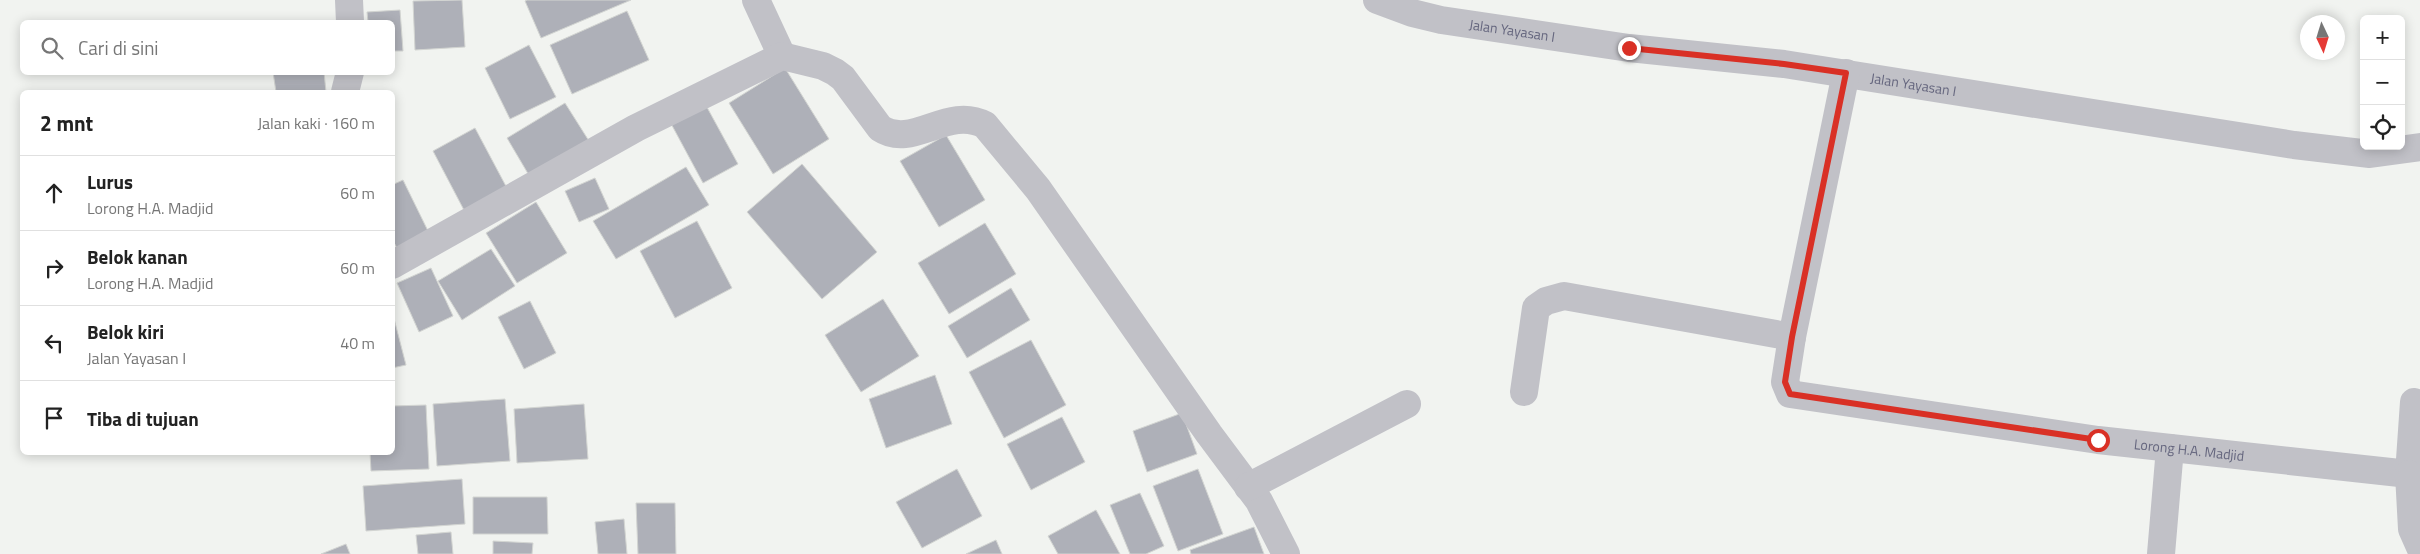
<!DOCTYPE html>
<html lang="id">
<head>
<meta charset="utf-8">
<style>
	body { margin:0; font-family:"Titillium Web",sans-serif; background:#f2f2f2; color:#222 }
	.controls { position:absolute; right:15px; top:15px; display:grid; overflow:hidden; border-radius:8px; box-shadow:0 2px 12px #0003 }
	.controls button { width:45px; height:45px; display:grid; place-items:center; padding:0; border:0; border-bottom:1px solid #e0e0e0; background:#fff; color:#222; font:25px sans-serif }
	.compass { position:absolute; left:2300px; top:15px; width:45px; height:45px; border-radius:50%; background:#fff; box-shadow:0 2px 12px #0003; rotate:176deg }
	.stop { position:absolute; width:15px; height:15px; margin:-11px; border:4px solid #d93025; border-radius:50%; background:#fff }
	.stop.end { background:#d93025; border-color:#fff; box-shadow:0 1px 5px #0008 }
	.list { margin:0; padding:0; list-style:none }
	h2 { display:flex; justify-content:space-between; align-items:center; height:65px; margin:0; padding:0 20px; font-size:21px }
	h2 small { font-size:16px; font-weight:400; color:#767676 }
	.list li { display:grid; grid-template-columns:32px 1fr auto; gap:15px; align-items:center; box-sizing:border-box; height:75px; padding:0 20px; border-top:1px solid #e0e0e0 }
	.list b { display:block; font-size:19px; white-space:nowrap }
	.list p { margin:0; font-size:16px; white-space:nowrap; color:#767676 }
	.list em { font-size:16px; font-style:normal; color:#767676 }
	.icon { flex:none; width:28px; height:28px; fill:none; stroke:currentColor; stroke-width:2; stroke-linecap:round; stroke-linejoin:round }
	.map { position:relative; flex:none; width:2420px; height:554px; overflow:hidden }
	.search { position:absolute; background:#fff; box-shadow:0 2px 12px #0003; left:20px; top:20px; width:375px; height:55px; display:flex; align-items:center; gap:12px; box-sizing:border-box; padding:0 18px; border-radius:8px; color:#767676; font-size:19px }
	.panel { position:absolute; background:#fff; box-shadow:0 2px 12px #0003; left:20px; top:90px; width:375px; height:365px; border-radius:8px }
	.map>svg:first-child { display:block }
	.building { fill:#aeb0b8; stroke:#d3d5d2 }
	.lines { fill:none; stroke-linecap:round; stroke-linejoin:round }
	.minor { stroke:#c1c1c7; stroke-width:28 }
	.route { stroke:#d93025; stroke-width:6 }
	.labels { text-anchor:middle; stroke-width:5; stroke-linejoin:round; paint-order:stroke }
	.street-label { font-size:14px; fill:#65667e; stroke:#fff }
</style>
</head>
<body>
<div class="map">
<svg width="2420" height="554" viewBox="0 0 2420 554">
	<rect width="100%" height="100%" fill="#f1f3f0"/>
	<g class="building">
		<path d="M462 0 465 47 415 50 413 1Z"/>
		<path d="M527 0H631L541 38 525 1Z"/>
		<path d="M400 10 403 51H392V22H368L367 12Z"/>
		<path d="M627 11 649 60 572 94 550 45Z"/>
		<path d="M529 45 556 97 510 119 485 68Z"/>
		<path d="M785 68 829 139 773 174 729 103Z"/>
		<path d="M273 72H324L326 92H276Z"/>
		<path d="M703 100 738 164 703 183 668 118Z"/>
		<path d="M565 103 589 141 530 177 507 138Z"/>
		<path d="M475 128 508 190 465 212 433 151Z"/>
		<path d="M946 135 985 200 939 227 900 161Z"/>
		<path d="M802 164 877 252 822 299 747 212Z"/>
		<path d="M686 167 709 205 616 259 593 221Z"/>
		<path d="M595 178 609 209 579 222 565 191Z"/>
		<path d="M403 180 429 233 397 248 392 239V185Z"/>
		<path d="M536 202 567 253 517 283 486 233Z"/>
		<path d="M697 221 732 288 675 318 640 251Z"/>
		<path d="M985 223 1016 274 949 314 918 263Z"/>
		<path d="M491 249 515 286 462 320 438 281Z"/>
		<path d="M431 268 453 316 419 332 397 283Z"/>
		<path d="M1011 288 1030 320 967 358 948 326Z"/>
		<path d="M883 299 919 356 861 392 825 335Z"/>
		<path d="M530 301 556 353 524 369 498 317Z"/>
		<path d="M392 311 406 365 392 368Z"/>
		<path d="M1031 340 1066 405 1004 438 969 372Z"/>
		<path d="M935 375 952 424 886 448 869 399Z"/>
		<path d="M505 399 510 461 437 466 433 404Z"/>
		<path d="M584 404 588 459 517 463 514 409Z"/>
		<path d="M426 405 429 469 371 471 370 452H392V406Z"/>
		<path d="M1182 413 1197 454 1147 472 1133 431Z"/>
		<path d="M1062 417 1085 462 1031 490 1007 444Z"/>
		<path d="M957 469 982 516 922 548 896 502Z"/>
		<path d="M1198 469 1223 534 1178 551 1153 486Z"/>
		<path d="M462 479 465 524 366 531 363 486Z"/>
		<path d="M1140 493 1164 546 1146 554H1130L1110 505Z"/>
		<path d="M473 497H547L548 534H473Z"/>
		<path d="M636 503H675L676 554H638Z"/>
		<path d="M1096 510 1120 554H1058L1048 536Z"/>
		<path d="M624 519 627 554H598L595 522Z"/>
		<path d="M1254 527 1264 554H1191L1190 550Z"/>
		<path d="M451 532 453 554H418L416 535Z"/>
		<path d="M996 540 1002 554H966Z"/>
		<path d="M493 541 533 543 532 554H493Z"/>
		<path d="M346 544 350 554H321Z"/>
	</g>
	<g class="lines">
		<g class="minor">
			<path d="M349 0 350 22"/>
			<path d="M756 0 782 56"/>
			<path id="s1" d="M1377 0 1412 13 1441 20 1629 48 1784 64 2294 145 2370 154 2420 147"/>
			<path id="s2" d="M1846 73 1792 337 1785 382 1790 394 2098 440 2409 474 2414 402"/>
			<path d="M345 92 350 72"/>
			<path d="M392 265 636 128 782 56 823 66 835 72 843 78 880 128C913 150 947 105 985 125L1038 189 1209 434 1259 501 1286 554"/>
			<path d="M1524 392 1536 308 1546 301 1564 296 1792 337"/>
			<path d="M2409 474 2412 529 2420 547"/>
			<path d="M1248 487 1407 404"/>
			<path d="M2161 554 2170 448"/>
		</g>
	</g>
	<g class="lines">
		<path class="route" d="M1629 48 1784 64 1846 73 1792 337 1785 382 1790 394 2098 440"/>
	</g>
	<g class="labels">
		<g class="street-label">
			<text dy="5" stroke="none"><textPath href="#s1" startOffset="139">Jalan Yayasan I</textPath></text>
			<text dy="5" stroke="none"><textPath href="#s1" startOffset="544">Jalan Yayasan I</textPath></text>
			<text dy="5" stroke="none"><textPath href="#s2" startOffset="731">Lorong H.A. Madjid</textPath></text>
		</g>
	</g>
</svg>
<div class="controls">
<button>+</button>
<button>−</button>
<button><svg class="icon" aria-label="locate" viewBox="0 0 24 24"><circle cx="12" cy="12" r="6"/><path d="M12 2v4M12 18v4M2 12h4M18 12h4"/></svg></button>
</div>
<svg class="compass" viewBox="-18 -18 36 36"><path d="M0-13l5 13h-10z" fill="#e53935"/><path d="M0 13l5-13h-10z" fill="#767676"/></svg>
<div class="stop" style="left:2098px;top:440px"></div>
<div class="stop end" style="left:1629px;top:48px"></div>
<div class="search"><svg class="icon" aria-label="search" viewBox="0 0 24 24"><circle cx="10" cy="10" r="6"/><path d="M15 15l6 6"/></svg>Cari di sini</div>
<section class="panel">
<h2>2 mnt<small>Jalan kaki · 160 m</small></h2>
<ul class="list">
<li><svg class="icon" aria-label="ahead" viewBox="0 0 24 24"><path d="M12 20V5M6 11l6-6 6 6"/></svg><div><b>Lurus</b><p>Lorong H.A. Madjid</p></div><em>60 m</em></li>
<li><svg class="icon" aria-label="right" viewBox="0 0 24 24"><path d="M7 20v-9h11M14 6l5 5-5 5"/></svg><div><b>Belok kanan</b><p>Lorong H.A. Madjid</p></div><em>60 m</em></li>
<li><svg class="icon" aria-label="left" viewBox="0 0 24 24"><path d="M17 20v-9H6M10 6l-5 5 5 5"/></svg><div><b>Belok kiri</b><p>Jalan Yayasan I</p></div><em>40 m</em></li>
<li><svg class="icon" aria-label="arrive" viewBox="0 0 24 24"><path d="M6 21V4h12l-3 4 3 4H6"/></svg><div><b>Tiba di tujuan</b></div></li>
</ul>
</section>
</div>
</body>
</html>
